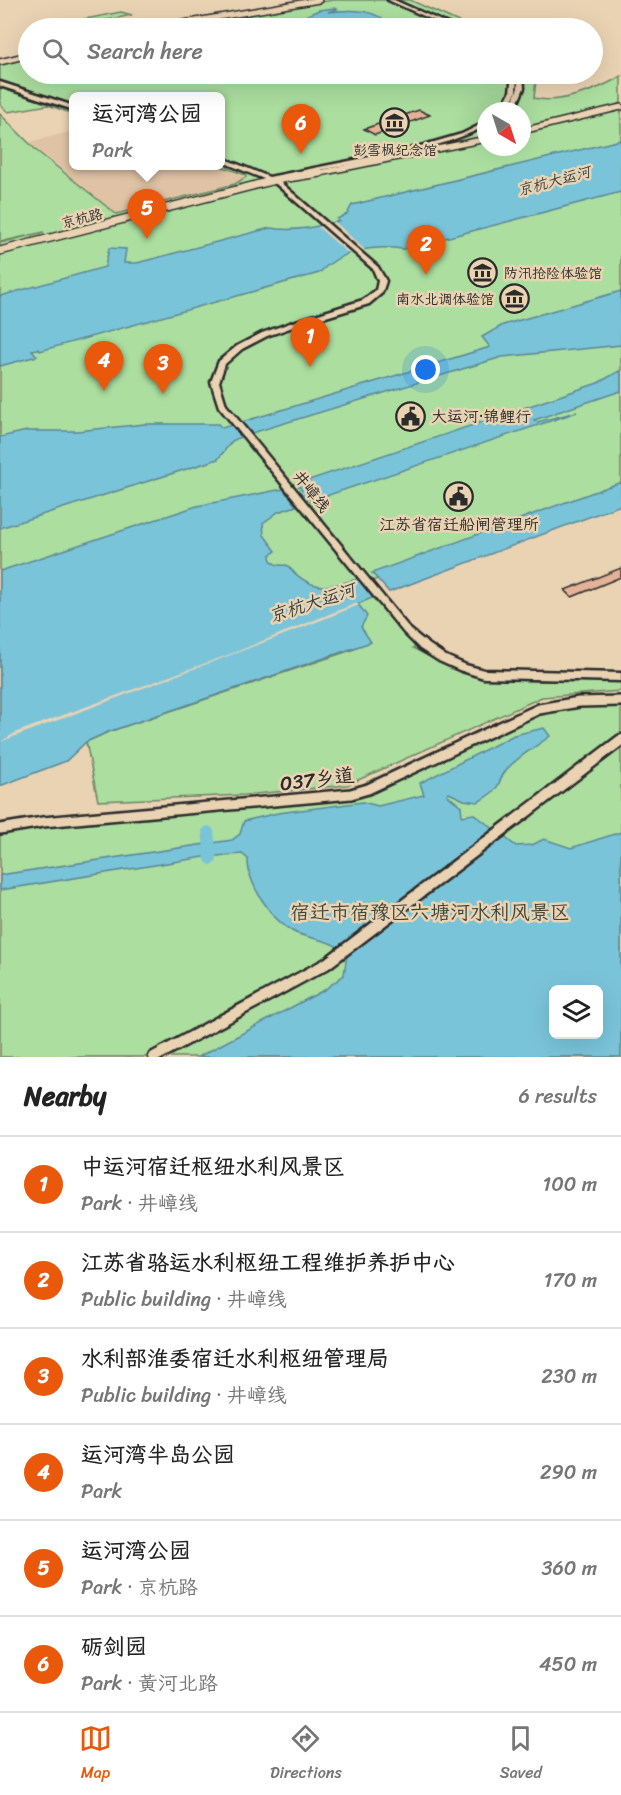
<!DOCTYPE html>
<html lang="en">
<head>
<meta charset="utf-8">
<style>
	body { margin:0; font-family:Sriracha,"LXGW WenKai TC",sans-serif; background:#f6f6f6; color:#222 }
	.controls { position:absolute; right:18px; bottom:18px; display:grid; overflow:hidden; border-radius:9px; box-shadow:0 6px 24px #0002 }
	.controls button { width:54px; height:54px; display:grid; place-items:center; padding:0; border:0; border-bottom:2px solid #e0e0e0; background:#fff; color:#222; font:30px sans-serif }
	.compass { position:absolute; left:477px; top:102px; width:54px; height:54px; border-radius:50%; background:#fff; box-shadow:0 6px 24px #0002; rotate:141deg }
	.you { position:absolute; left:426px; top:370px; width:21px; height:21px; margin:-15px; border:4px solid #fff; border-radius:50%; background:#1a73e8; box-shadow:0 0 0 9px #1a73e833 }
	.badge { display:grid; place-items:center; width:39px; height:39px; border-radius:50%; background:#ea580c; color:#fff; font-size:20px; font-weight:700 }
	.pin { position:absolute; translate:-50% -50px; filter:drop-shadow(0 2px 3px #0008) }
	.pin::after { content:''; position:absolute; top:32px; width:21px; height:18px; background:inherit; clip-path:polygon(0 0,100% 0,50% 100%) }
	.popup { position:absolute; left:69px; top:92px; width:156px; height:78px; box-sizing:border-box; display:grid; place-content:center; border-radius:9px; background:#fff; filter:drop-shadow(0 2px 4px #0005); font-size:20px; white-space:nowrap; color:#767676 }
	.popup b { font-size:22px; color:#222 }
	.popup::after { content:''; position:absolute; left:50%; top:100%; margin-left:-12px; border:12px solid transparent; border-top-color:#fff }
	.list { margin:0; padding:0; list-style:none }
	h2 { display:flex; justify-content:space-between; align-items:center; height:78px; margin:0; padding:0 24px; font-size:26px }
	h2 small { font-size:20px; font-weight:400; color:#767676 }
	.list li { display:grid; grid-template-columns:39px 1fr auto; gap:18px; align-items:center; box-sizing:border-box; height:96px; padding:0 24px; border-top:2px solid #e0e0e0 }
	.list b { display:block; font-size:22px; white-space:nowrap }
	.list p { margin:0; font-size:20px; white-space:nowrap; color:#767676 }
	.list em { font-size:20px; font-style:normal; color:#767676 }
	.icon { flex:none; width:33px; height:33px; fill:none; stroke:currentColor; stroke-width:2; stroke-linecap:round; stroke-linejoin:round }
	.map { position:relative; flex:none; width:621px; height:1057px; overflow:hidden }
	.search { position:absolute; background:#fff; box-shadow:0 6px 24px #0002; left:18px; right:18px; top:18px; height:66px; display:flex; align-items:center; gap:15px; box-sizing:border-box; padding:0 21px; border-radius:33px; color:#767676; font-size:22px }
	.sheet { height:654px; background:#fff }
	nav { display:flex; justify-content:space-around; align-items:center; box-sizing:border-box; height:84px; border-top:2px solid #e0e0e0; background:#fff; font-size:16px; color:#767676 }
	nav a { display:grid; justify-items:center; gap:3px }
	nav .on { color:#ea580c }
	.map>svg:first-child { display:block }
	.built { fill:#e0c3a5 }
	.green { fill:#abde9f; stroke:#6b8465; stroke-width:1.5; fill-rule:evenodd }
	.water { fill:#7ac4da; stroke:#5a8794; stroke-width:1.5; fill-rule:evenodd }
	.pier { fill:#ead3b3 }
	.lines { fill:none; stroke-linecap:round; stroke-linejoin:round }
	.canal { fill:#7ac4da; fill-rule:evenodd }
	.building { fill:#e4b296; stroke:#2b2b2b; stroke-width:1.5 }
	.minor-casing { stroke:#2b2b2b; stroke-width:14 }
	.tertiary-far2-casing { stroke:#2b2b2b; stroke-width:8 }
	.tertiary-far1-casing { stroke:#2b2b2b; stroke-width:10 }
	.tertiary-casing { stroke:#2b2b2b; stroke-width:15 }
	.secondary-casing { stroke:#2b2b2b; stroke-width:5 }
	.minor { stroke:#ead3b3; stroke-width:9 }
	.tertiary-far2 { stroke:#ead3b3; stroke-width:5 }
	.tertiary-far1 { stroke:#ead3b3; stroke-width:7 }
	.tertiary { stroke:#ead3b3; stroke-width:10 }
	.secondary { fill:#ead3b3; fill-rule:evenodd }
	.labels { text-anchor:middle; stroke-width:5; stroke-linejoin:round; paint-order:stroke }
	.far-poi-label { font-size:14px; fill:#2b2b2b; stroke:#ead3b3 }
	.far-street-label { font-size:14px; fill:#2b2b2b; stroke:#ead3b3 }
	.far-water-label { font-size:15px; font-style:italic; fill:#374245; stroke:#ead3b3 }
	.poi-label { font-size:16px; fill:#2b2b2b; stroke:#ead3b3; text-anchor:start }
	.street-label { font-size:16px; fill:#2b2b2b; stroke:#ead3b3 }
	.water-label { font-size:18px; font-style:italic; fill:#374245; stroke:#ead3b3 }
	.near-street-label { font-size:20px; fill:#2b2b2b; stroke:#ead3b3 }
	.near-park-label { font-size:20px; fill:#3e463c; stroke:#ead3b3 }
</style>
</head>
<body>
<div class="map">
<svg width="621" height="1057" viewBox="0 0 621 1057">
	<rect width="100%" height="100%" fill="#ead3b3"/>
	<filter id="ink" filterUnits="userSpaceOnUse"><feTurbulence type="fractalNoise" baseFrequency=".0167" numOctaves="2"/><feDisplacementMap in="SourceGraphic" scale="12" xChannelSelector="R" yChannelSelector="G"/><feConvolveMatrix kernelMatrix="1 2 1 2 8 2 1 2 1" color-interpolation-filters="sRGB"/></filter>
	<g filter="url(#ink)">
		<path class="built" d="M73 131 74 166 221 165 246 175V177L235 184 116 214 29 142Z"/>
		<g class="green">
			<path d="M333 0H410L472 28H170Z"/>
			<path d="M121 12 132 15 68 28 50 26Z"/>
			<path d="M28 58V74H533L536 80 534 98C558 105 600 89 621 76V490L0 717V243L44 232 0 242V114L37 151 116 214 235 184 246 177V175L220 166V97H74L73 114 48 105 8 112 0 105V65ZM486 111H522V147H486Z"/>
			<path d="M374 597 416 646 413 648C486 690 541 680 621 681V691L542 697 347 785 245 795 98 801 86 742 108 732 355 649 362 630 357 603Z"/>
			<path d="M621 696V1057H0V826L39 818 339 791 363 784 532 706 555 700ZM554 990H598V1034H554Z"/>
		</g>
		<g class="water">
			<path d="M335 8 337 9 328 12C351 9 377 8 393 28H261L296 20 319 10Z"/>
			<path d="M621 140V192L403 249C373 245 341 250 319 273L40 351 38 349 32 350 37 356 0 366V296L105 267 109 248 126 249 124 263H137L270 228C294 232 316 227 339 221L337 219 347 214 352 205Z"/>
			<path d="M621 291V345L502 357 242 436 232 441 218 459 0 528V437L27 431H77L145 424H218L222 428 490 347 482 337 503 325Z"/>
			<path d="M621 370V391L534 420 537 422 577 412 311 501 297 484 598 383Z"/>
			<path d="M621 482V505L389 592 372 573Z"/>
			<path d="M283 489 296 506 278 512 263 523 264 535 276 551 270 555C270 565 279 566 287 565 311 593 327 588 360 578L374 597 358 604 367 616 361 627 371 642 108 732 86 742 66 761 0 786V571L197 506Z"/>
			<path d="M544 728 550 736C536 747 521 754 509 767 502 773 501 780 497 787 494 793 484 798 478 802L464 800 449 793 447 795 461 806 462 816 474 814 516 846 532 845 544 839 571 848 621 832V1057H198L324 990 344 975 347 954C343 951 337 946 332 944 320 938 304 938 292 931 271 919 247 883 248 859L242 854 204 857 0 890V875L232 840 240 834 244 821 278 813 363 802 378 806 424 795 420 783 514 735ZM554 990H598V1034H554Z"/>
		</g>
		<g class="pier">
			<path d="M335 222 365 250 349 254 318 227Z"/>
			<path d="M357 603 359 605 286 634 0 742 17 732 233 653Z"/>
		</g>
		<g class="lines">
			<g class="canal">
				<path d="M314 486 317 487 318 489 317 491 279 505 275 502 276 500Z"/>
				<path d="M208 826 212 828 214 831 217 860 215 863 211 865 207 863 205 860 202 831 204 828Z"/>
			</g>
		</g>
		<g class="building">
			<path d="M419 110 430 115 375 135 364 129Z"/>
			<path d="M621 568V577L572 597 565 590Z"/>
		</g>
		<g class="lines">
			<defs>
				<path id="minor" d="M0 829 43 822 351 794 368 789 539 709 579 702 621 701"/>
				<g id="tertiary-far2">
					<path d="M154 28 319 0"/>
					<path d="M0 62 28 55"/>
					<path d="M522 131 621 107"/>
					<path d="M310 175 486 139"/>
				</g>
				<path id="tertiary-far1" d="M0 251 275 180 320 173"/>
				<path id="tertiary" d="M154 1057 326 964 621 740"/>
				<g id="secondary">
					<path d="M388 0H394L457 28H451Z"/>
					<path d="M512 74H517L516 92 506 111H500L510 92Z"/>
					<path d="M517 74H523L524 88 516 107 513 109 510 107 518 88Z"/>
					<path d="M0 82 74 106V110L0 86Z"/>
					<path d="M486 122V126C420 158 345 163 274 179L280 182 378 267 386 281 382 293 369 304 296 326 267 336 242 349 225 364 219 382 226 405 410 629 427 643 446 656 466 665 484 670 621 673V681L484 678 459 670 439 661 420 649 404 633 219 407 211 382 219 361 237 346 262 333 290 323 363 300 376 290 378 281 373 269 276 184 220 161V157L269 177 410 149 462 134Z"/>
				</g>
			</defs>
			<use href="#minor" class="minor-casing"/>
			<use href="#tertiary-far2" class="tertiary-far2-casing"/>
			<use href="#tertiary-far1" class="tertiary-far1-casing"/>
			<use href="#tertiary" class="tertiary-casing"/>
			<use href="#secondary" class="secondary-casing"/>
			<use href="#minor" class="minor"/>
			<use href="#tertiary-far2" class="tertiary-far2"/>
			<use href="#tertiary-far1" class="tertiary-far1"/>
			<use href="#tertiary" class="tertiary"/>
			<use href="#secondary" class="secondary"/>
		</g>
	</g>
	<defs>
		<symbol id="museum-ring" viewBox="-11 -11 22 22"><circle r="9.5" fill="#ead3b3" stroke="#2b2b2b" stroke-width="1.5"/><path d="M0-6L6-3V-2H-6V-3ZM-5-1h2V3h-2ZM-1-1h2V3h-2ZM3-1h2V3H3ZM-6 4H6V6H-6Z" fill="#2b2b2b"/></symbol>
		<symbol id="civic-ring" viewBox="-11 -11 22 22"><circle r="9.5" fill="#ead3b3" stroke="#2b2b2b" stroke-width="1.5"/><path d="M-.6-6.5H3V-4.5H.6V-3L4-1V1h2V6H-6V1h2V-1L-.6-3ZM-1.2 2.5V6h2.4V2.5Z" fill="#2b2b2b"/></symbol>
	</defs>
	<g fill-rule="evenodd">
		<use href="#museum-ring" x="378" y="106" width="33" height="33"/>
		<use href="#museum-ring" x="466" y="256" width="33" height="33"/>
		<use href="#museum-ring" x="498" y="282" width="33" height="33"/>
		<use href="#civic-ring" x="394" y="400" width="33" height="33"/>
		<use href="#civic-ring" x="442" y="480" width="33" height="33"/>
	</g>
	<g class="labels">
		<g class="far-poi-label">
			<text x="395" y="155">彭雪枫纪念馆</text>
			<text x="504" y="278" text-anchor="start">防汛抢险体验馆</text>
			<text x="494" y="304" text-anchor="end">南水北调体验馆</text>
		</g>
		<g class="far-street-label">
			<text transform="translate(82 218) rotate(-14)" y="5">京杭路</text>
		</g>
		<g class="far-water-label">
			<text transform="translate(554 181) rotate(-15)" y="5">京杭大运河</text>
		</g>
		<g class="poi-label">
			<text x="431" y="422">大运河·锦鲤行</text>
			<text x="459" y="530" text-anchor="middle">江苏省宿迁船闸管理所</text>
		</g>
		<g class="street-label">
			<text transform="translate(312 491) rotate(51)" y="6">井嶂线</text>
		</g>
		<g class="water-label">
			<text transform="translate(312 603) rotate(-18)" y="6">京杭大运河</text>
		</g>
		<g class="near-street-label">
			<text transform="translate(317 779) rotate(-7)" y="7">037乡道</text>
		</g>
		<g class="near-park-label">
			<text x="430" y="919">宿迁市宿豫区六塘河水利风景区</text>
		</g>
	</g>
</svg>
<div class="controls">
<button><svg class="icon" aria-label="layers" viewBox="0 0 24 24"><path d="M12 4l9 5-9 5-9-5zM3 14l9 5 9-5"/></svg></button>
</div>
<svg class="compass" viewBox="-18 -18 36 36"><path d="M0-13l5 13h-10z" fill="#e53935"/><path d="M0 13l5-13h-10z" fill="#767676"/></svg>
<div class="you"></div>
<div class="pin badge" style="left:310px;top:367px">1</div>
<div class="pin badge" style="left:426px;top:275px">2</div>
<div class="pin badge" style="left:163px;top:394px">3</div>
<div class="pin badge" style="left:104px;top:391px">4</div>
<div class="pin badge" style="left:147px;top:239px">5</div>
<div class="popup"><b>运河湾公园</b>Park</div>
<div class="pin badge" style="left:301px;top:154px">6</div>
<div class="search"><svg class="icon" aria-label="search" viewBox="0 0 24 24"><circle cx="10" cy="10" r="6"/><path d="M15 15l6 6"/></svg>Search here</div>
</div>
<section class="sheet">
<h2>Nearby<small>6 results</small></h2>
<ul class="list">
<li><span class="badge">1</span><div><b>中运河宿迁枢纽水利风景区</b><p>Park · 井嶂线</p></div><em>100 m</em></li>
<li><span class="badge">2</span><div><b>江苏省骆运水利枢纽工程维护养护中心</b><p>Public building · 井嶂线</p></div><em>170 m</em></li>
<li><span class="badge">3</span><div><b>水利部淮委宿迁水利枢纽管理局</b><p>Public building · 井嶂线</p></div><em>230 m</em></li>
<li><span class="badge">4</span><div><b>运河湾半岛公园</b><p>Park</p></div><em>290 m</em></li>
<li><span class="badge">5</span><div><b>运河湾公园</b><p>Park · 京杭路</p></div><em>360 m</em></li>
<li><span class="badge">6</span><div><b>砺剑园</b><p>Park · 黄河北路</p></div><em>450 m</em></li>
</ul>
</section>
<nav>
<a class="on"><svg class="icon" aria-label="map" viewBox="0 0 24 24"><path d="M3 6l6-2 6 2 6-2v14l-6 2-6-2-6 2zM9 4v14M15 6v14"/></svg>Map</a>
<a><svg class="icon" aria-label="directions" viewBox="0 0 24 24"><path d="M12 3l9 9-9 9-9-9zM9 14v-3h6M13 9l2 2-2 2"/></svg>Directions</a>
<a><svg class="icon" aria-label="saved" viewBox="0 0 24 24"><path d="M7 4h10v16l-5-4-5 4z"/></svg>Saved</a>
</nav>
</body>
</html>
